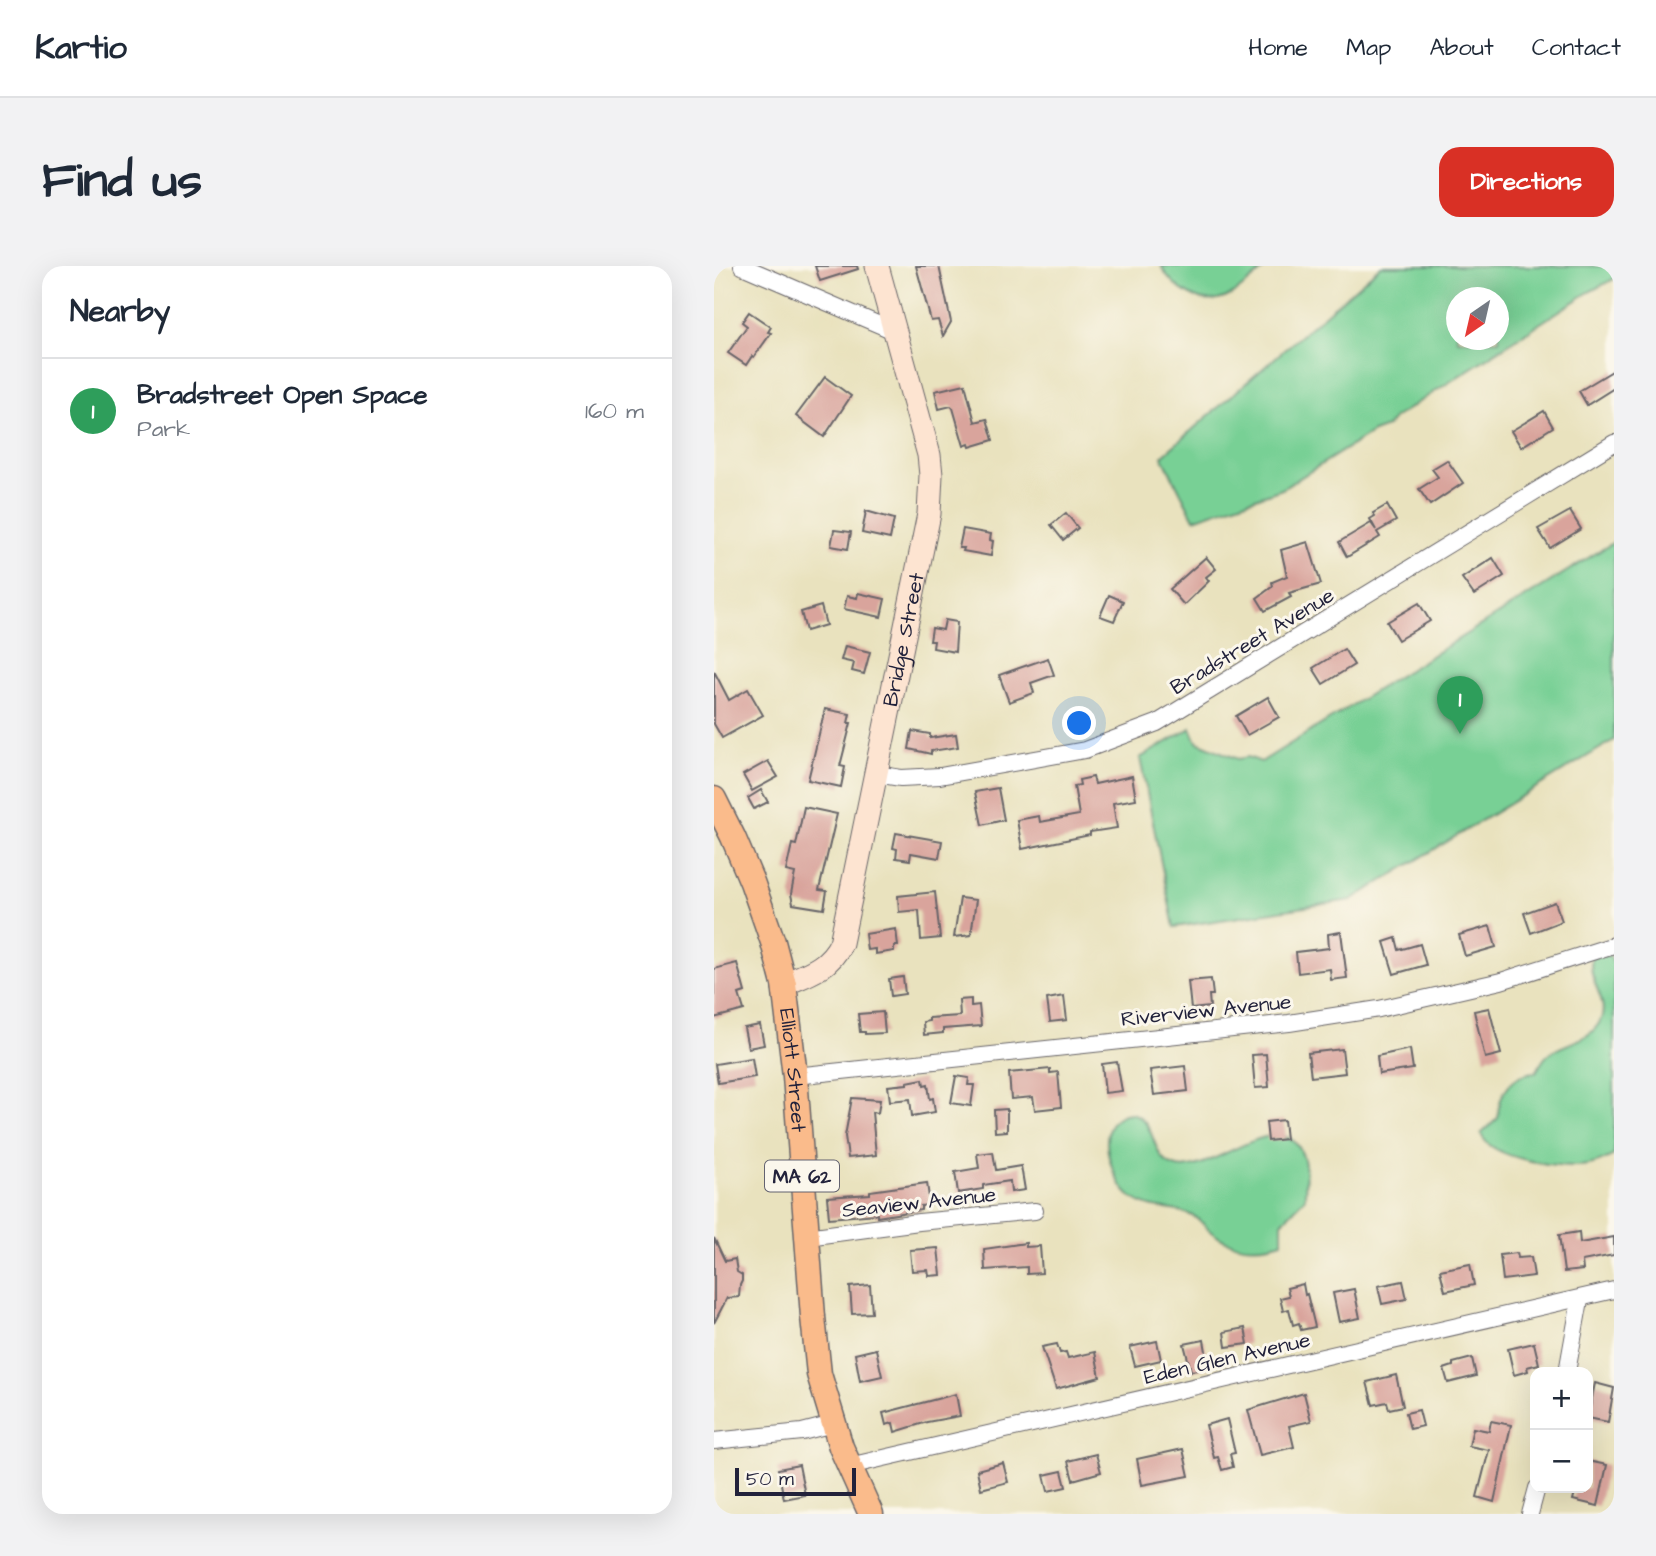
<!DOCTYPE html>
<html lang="en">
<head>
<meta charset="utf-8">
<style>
	body { margin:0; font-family:"Architects Daughter",sans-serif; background:#f2f2f3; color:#1f2937 }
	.controls { position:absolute; right:21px; bottom:21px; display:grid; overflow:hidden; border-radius:14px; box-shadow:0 7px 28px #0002 }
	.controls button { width:63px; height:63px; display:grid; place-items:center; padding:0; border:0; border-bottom:2px solid #e0e1e3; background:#fff; color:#1f2937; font:35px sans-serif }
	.compass { position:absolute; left:732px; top:21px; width:63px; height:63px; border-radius:50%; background:#fff; box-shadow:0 7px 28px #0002; rotate:214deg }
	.scale { position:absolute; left:21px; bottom:18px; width:121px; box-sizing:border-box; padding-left:7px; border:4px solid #22223b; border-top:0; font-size:19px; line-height:24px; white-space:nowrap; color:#22223b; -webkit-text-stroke:5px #fbf7ec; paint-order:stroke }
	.you { position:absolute; left:366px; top:458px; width:24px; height:24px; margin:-18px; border:5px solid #fff; border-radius:50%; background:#1a73e8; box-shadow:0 0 0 10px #1a73e833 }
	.badge { display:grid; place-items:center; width:46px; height:46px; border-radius:50%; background:#d93025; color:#fff; font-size:23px; font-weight:700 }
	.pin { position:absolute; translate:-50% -58px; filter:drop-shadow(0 2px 4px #0008) }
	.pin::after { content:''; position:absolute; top:37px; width:24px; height:21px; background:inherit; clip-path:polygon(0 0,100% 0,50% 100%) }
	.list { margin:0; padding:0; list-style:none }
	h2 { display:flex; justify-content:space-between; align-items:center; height:91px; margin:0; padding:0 28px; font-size:30px }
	h2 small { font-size:23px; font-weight:400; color:#747a83 }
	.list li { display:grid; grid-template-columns:46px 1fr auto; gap:21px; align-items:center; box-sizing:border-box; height:105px; padding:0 28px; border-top:2px solid #e0e1e3 }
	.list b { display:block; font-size:26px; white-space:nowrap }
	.list p { margin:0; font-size:23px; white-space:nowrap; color:#747a83 }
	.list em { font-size:23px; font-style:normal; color:#747a83 }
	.map { position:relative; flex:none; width:900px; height:1248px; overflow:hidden; border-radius:21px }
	header { display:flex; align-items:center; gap:42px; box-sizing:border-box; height:98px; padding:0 35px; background:#fff; border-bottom:2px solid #e0e1e3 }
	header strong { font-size:33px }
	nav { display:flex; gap:38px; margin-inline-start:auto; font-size:24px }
	.intro { display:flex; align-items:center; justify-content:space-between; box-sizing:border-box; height:168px; padding:0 42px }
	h1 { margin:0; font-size:49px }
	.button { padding:18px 32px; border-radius:21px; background:#d93025; color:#fff; font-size:24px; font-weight:700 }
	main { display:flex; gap:42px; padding:0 42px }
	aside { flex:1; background:#fff; border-radius:21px; box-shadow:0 7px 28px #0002 }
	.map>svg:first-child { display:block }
	.green { fill:#78d095; stroke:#4d7968; stroke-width:2; fill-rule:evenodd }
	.building { fill:#d9a49c }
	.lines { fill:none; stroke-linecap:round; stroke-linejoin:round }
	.street-casing { stroke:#686569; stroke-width:18 }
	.secondary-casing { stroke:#686569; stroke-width:25 }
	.primary-casing { stroke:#686569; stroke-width:27 }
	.street { stroke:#fff; stroke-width:16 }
	.secondary { stroke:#fde4d1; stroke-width:23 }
	.primary { stroke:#fabb8b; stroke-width:24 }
	.labels { text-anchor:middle; stroke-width:6; stroke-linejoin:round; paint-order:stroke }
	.shield { fill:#fbf7ec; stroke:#636270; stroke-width:2 }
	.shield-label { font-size:19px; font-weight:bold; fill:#22223b }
	.street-label { font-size:21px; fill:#22223b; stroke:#fbf7ec }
</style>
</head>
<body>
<header>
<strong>Kartio</strong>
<nav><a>Home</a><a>Map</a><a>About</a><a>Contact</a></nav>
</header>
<div class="intro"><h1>Find us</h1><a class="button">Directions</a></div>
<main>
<aside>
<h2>Nearby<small></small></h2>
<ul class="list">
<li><span class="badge" style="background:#2e9e5b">1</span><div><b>Bradstreet Open Space</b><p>Park</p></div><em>160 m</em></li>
</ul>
</aside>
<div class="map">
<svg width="900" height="1248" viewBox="0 0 900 1248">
	<rect width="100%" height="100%" fill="#fbf7ec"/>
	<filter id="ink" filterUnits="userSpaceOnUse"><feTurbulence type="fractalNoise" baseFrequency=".0143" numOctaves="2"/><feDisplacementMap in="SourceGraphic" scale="14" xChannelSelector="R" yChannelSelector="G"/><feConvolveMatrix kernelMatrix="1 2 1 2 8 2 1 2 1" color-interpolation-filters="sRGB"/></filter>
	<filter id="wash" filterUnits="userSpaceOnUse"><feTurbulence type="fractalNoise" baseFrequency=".00686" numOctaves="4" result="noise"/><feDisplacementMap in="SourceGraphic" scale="28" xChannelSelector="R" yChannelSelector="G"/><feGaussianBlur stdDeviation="1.57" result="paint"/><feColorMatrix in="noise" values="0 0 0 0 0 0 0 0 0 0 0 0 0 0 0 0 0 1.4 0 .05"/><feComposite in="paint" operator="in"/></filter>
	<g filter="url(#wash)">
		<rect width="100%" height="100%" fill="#e9e2be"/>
		<g class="green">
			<path d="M447 0H554C541 10 528 24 513 31 487 43 459 22 447 0Z"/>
			<path d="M667 0H900V13L873 27 680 152 673 161 659 166 568 223 480 253 448 190ZM743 32H785V74H743Z"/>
			<path d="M900 276V474L637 634 460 661 426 492 477 462 483 476 524 493 534 491 547 496Z"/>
			<path d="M895 689 900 698V889C892 893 883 898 874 899 850 903 777 894 767 868L784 852C784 828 797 808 822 806 826 800 829 792 835 788 852 775 881 775 888 750 893 730 873 716 878 691Z"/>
			<path d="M417 847C446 855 433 893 463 901 497 910 574 831 590 894 593 905 591 920 591 932L568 956V976C542 984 518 983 496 965 491 961 487 954 481 951 461 940 440 946 420 933 395 916 376 849 417 847Z"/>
		</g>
		<g id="blocks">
			<g class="building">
				<path d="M101 0H143L144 3 106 15Z"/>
				<path d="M202 0H225L237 56 229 70 224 54 217 55Z"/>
				<path d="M35 46 57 61 54 66 57 67 40 91 38 90 32 99 14 87 33 60 28 56Z"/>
				<path d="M900 104V122L873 139 865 125Z"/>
				<path d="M111 111 137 130 110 171 82 150Z"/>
				<path d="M251 118 261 156 273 153 279 174 256 181 255 178 250 180 239 142 237 140 225 143 221 125Z"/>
				<path d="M830 145 839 161 807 181 797 165Z"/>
				<path d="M733 194 749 217 716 239 705 223 724 211 718 203Z"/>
				<path d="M673 239 682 255 663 266 666 271 633 291 625 276 657 257 662 264 656 253 661 250 659 247Z"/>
				<path d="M152 245 180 253 176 273 148 267Z"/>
				<path d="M856 245 867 263 836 282 824 263Z"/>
				<path d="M352 247 364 262 349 274 337 259Z"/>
				<path d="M249 263 277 268 276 274 279 275 277 290 249 285 250 282H245Z"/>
				<path d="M120 264 137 266 134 283 117 280Z"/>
				<path d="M594 276 607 318 575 327 577 331 551 345 543 332 559 320 558 316 573 310 567 284Z"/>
				<path d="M492 291 502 303 492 311 495 315 470 339 456 323Z"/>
				<path d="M779 292 790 310 760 329 748 312Z"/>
				<path d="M144 327 171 333 167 351 130 343 133 330 143 332Z"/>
				<path d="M395 329 409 335 400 355 386 350Z"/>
				<path d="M705 337 716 355 684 374 673 356Z"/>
				<path d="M107 340 112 359 92 365 87 346Z"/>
				<path d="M231 354 243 356 241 386 219 382 220 375H216L218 362 229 364Z"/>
				<path d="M131 380 156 386 150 408 138 405 140 397 127 394Z"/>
				<path d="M630 383 640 399 609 418 599 402Z"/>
				<path d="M334 392 340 409 317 417 320 427 295 436 285 409Z"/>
				<path d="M0 405 15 434 34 423 49 449 8 472 0 458Z"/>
				<path d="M554 431 565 451 533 469 522 450Z"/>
				<path d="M111 443 136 448 134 457H137L126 500 131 501 127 521 94 514Z"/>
				<path d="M198 465 216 468V472L242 468 244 481 217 485V488L195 483Z"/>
				<path d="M54 495 64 511 38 525 29 509Z"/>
				<path d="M418 510 422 533 399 537 403 562 376 566V569L308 583 303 554 325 550 326 556 365 549 360 520 366 519 365 514 379 511 381 518Z"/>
				<path d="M284 522 290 554 268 559 261 526Z"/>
				<path d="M47 524 54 536 40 543 34 532Z"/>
				<path d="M90 541 123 548 105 624 113 625 110 643 79 638 77 628 81 607 72 605 78 578 82 579Z"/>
				<path d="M182 567 228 575 225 592 197 587 196 594 182 592 183 583 179 582Z"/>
				<path d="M221 626 226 672 207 674 205 644 185 646 184 630Z"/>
				<path d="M246 632 262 634 257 669 240 671Z"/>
				<path d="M841 636 848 655 817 667 810 647Z"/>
				<path d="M776 660 782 681 751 690 745 669Z"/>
				<path d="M182 663 184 680H180V685L161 688V683L153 684 151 668Z"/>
				<path d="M627 666 633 712 617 714 616 703 584 707 582 686 615 682 614 668Z"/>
				<path d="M682 672 685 684 706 678 712 699 680 708 670 676Z"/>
				<path d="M23 697 31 726 25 728 30 744 0 752V703Z"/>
				<path d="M189 711 191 728 177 730 175 713Z"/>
				<path d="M497 713 499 729H495L496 741 477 743 474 715Z"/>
				<path d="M350 730 353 754 336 756 333 733Z"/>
				<path d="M257 733V740L265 739 267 760 229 763V767L210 769 209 756 215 755V752L246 750 245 734Z"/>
				<path d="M775 742 787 788 771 792 760 745Z"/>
				<path d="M169 746 171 767 151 768V766H146L144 748Z"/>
				<path d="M46 759 50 779 34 782 30 762Z"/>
				<path d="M628 783 631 807 597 811 594 787Z"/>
				<path d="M696 783 699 803 665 808 663 790Z"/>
				<path d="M552 788 555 821 541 822 538 789Z"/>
				<path d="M38 792 41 811 4 817 1 798Z"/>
				<path d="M403 796 408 825 391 827 388 798Z"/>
				<path d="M471 800 474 825 440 829 436 804Z"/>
				<path d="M336 803V807L344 806 347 841 321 844 319 831 297 833 295 807Z"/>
				<path d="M242 810 255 812 254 819H260L257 840 237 837Z"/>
				<path d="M209 813 210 819 214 818 216 833 219 832 221 846 198 850 196 833 176 835 174 820 193 818V816Z"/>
				<path d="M138 832 166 834 164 847 158 846 162 889 134 892 131 870Z"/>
				<path d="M293 843V865L281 866 280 844Z"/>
				<path d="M570 854 572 873 554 875 552 856Z"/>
				<path d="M279 886 282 904 307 900 311 924 297 926 296 915 269 919V923L244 927 241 906 265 902 263 888Z"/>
				<path d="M213 917 216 939 207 940V944L163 951V948L115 952 113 931 156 928V925Z"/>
				<path d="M865 966 866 977 900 971V989L868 995 869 1004 850 1006 845 969Z"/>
				<path d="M0 972 11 995 21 993 23 1006 28 1009V1015L26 1019 25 1031 13 1032 0 1057Z"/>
				<path d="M312 977V981L326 980 328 1007 313 1008V1001L271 1004 270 983Z"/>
				<path d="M224 982 227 1009 215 1010 214 1004 198 1005 196 984Z"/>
				<path d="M803 987 804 992 817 991 820 1010 789 1014 786 989Z"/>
				<path d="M756 998 760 1019 731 1025 726 1004Z"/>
				<path d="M689 1015 693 1033 668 1038 664 1020Z"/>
				<path d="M589 1018 591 1029 593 1028 601 1061 587 1064 585 1057 579 1059 575 1043 569 1045 566 1032 575 1030 573 1022Z"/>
				<path d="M156 1019 158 1047 138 1048 136 1021Z"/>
				<path d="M640 1023 646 1052 625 1056 619 1027Z"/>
				<path d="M531 1062 534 1078 512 1081 510 1066Z"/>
				<path d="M490 1074 495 1102 477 1105 470 1078Z"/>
				<path d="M443 1075 447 1094 421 1100 416 1081Z"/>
				<path d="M820 1077 825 1098 813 1101 814 1105 800 1109 794 1083Z"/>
				<path d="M343 1078 346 1087 352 1086 354 1092 381 1086 386 1111 342 1123 328 1081Z"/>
				<path d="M162 1083 168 1110 146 1115 141 1088Z"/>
				<path d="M758 1092 762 1110 734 1117 730 1103 739 1100V1097Z"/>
				<path d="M682 1109 689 1140 675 1143 673 1136 659 1139 653 1116Z"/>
				<path d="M881 1117 900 1122 894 1156 874 1152Z"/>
				<path d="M590 1127 597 1155 575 1160 580 1181 546 1189 534 1144Z"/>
				<path d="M242 1128 246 1150 213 1156 181 1166 179 1157 172 1159 169 1147Z"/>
				<path d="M705 1144 709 1160 696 1163 692 1147Z"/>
				<path d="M513 1153 521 1187 516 1188 519 1201 508 1204 504 1191 500 1192 492 1159Z"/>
				<path d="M777 1155 797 1159 780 1236 763 1231 775 1184 755 1180 759 1162 775 1165Z"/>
				<path d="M469 1183 475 1210 428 1219 423 1193Z"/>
				<path d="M382 1188 387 1206 359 1214 354 1195Z"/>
				<path d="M874 1195 893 1199 884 1240 859 1234 862 1222H874Z"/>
				<path d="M289 1197 294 1216 267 1223 263 1204Z"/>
				<path d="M85 1199 91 1229 70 1233 64 1203Z"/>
				<path d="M348 1205 352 1221 334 1225 330 1209Z"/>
			</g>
		</g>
	</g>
	<g filter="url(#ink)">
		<use href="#blocks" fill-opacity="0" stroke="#686569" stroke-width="2"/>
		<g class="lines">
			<defs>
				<g id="street">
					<path d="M28 0 182 66"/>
					<path d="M162 508 187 512 226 510 371 484 443 457 900 177"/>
					<path d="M81 810 575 757 665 743 787 715 900 679"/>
					<path d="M93 971 205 956 321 945"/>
					<path d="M853 1106 866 1034"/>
					<path d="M0 1175 88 1166 119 1158"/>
					<path d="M135 1200 900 1024"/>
					<path d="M816 1248 823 1222"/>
				</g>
				<g id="secondary">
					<path id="s1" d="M70 718C94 708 115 702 127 677L215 248 217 209 215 189 163 0"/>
				</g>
				<g id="primary">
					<path id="s2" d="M0 533 19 571 38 616 59 676 70 718 81 810 99 1051 105 1108 127 1181 157 1248"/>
				</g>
			</defs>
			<use href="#street" class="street-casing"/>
			<use href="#secondary" class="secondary-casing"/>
			<use href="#primary" class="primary-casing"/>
			<use href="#street" class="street"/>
			<use href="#secondary" class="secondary"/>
			<use href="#primary" class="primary"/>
		</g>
	</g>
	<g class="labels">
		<rect class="shield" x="51" y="894.5" width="74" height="31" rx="5"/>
		<g class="shield-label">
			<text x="88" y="917">MA 62</text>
		</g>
		<g class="street-label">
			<text dy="7" stroke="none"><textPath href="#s1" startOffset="382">Bridge Street</textPath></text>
			<text transform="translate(538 375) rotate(-31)" y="7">Bradstreet Avenue</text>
			<text transform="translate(492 744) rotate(-6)" y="7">Riverview Avenue</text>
			<text dy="7" stroke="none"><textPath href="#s2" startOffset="285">Elliott Street</textPath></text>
			<text transform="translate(205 936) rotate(-6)" y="7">Seaview Avenue</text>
			<text transform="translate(513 1092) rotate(-13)" y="7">Eden Glen Avenue</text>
		</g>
	</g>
</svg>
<div class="controls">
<button>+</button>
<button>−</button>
</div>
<svg class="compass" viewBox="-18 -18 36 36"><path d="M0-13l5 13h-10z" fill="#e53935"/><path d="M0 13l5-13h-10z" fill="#747a83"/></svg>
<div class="scale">50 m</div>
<div class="you"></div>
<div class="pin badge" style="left:746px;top:468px;background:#2e9e5b">1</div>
</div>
</main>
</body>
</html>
